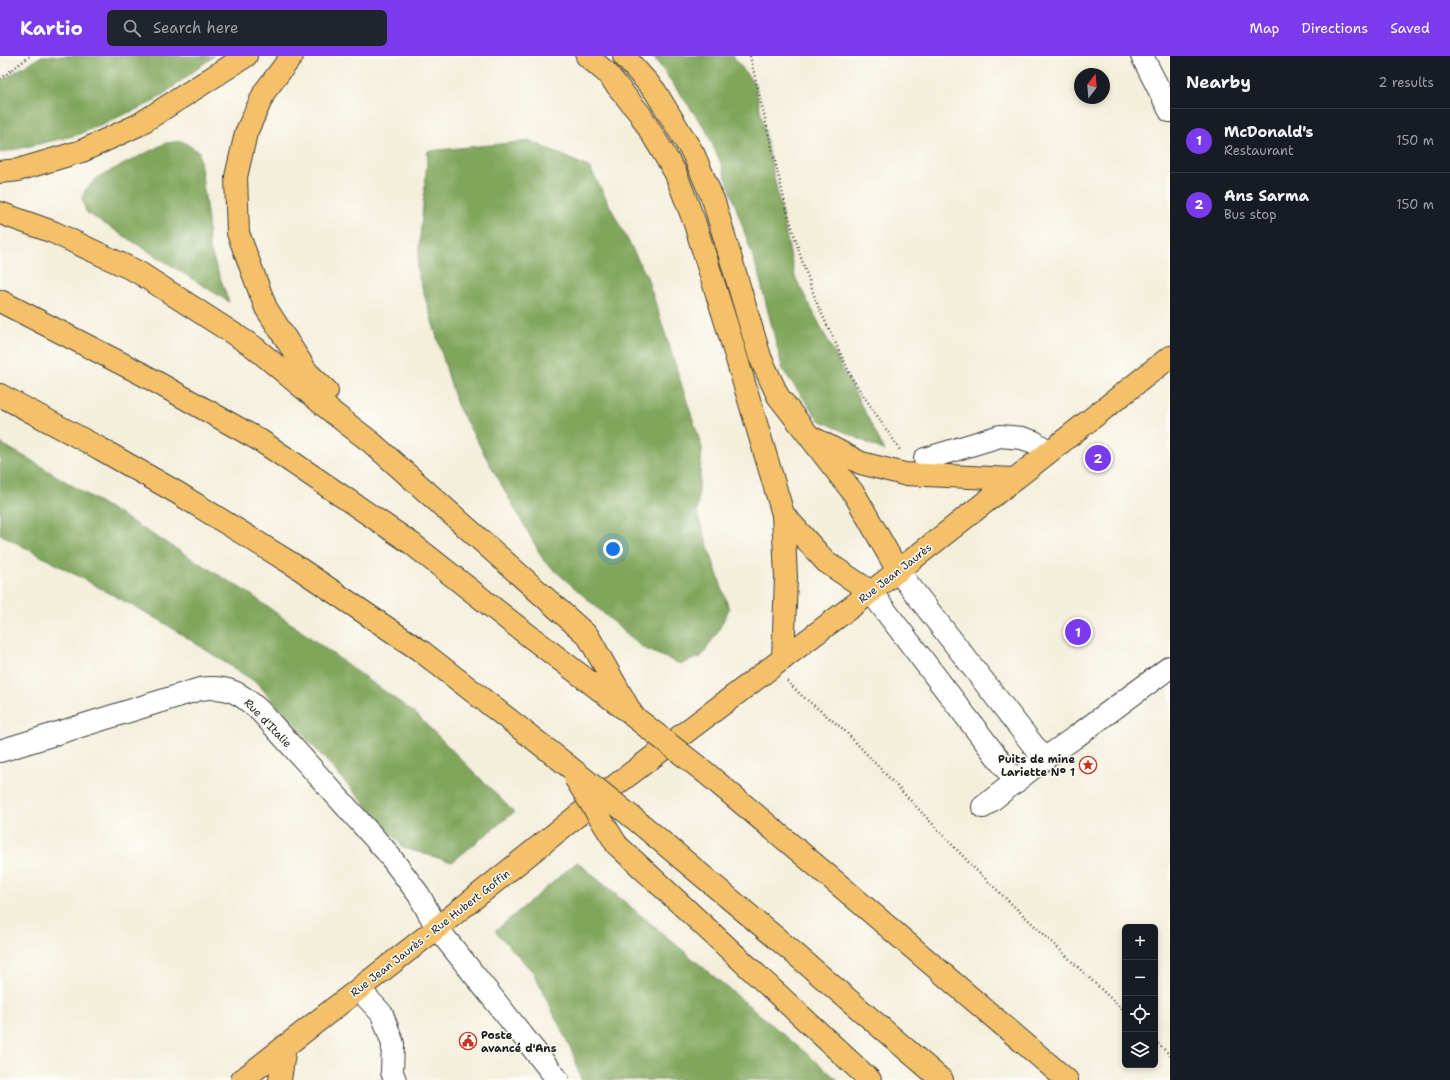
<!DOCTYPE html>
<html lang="en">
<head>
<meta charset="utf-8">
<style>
	body { margin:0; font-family:"Shantell Sans",sans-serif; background:#20242c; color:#f1f3f6 }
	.controls { position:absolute; right:12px; bottom:12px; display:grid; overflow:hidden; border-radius:6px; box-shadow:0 2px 6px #0003 }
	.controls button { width:36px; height:36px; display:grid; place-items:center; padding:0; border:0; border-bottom:1px solid #363941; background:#171b24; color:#f1f3f6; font:20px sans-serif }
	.compass { position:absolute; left:1074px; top:12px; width:36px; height:36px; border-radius:50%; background:#171b24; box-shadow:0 2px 6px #0003; rotate:16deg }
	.you { position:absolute; left:613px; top:493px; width:14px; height:14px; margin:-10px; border:3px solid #fff; border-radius:50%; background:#1a73e8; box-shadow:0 0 0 6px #1a73e833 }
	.badge { display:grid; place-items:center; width:26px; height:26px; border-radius:50%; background:#7c3aed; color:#fff; font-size:13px; font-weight:700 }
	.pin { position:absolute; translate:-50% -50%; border:2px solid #fff; box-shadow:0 1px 4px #0006 }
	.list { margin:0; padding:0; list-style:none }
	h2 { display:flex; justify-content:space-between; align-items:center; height:52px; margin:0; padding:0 16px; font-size:17px }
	h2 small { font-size:13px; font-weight:400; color:#9ea1a6 }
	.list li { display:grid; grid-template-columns:26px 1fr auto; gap:12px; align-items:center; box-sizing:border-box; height:64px; padding:0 16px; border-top:1px solid #363941 }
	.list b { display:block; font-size:15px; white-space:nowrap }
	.list p { margin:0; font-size:13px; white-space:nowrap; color:#9ea1a6 }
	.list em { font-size:13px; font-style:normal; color:#9ea1a6 }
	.icon { flex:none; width:22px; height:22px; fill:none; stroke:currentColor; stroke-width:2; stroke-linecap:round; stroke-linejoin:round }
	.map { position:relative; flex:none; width:1170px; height:1024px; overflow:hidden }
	header { display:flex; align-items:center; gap:24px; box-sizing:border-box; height:56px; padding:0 20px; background:#7c3aed; color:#fff }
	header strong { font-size:19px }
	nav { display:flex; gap:22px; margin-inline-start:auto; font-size:14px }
	.search { width:280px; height:36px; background:#20242c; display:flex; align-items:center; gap:10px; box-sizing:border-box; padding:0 14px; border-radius:6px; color:#9ea1a6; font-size:15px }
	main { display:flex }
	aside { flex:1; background:#171b24 }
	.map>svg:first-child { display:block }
	.forest { fill:#80a65c; stroke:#4e613c }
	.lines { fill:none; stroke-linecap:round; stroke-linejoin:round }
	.minor-casing { stroke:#3c3c39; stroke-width:24 }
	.major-casing { stroke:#3c3c39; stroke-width:24 }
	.highway-casing { stroke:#3c3c39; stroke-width:24 }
	.path { stroke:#3c3c39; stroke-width:2.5; stroke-dasharray:1 3; stroke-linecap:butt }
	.minor { stroke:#fff; stroke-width:22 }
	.major { stroke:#f4c16a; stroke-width:22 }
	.highway { stroke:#f4c16a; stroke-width:22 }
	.highway-bridge-casing { stroke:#3c3c39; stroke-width:24; stroke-linecap:butt }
	.highway-bridge { stroke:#f4c16a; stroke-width:22 }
	.labels { text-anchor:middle; stroke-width:3; stroke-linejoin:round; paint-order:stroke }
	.street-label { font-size:11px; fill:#1c1c1c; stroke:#fdfcf7 }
	.poi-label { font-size:11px; font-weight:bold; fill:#1c1c1c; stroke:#fdfcf7; text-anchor:end }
</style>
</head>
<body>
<header>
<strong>Kartio</strong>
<div class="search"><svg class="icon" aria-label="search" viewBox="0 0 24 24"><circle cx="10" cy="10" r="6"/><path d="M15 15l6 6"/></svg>Search here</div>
<nav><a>Map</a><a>Directions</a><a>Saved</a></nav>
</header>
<main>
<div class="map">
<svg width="1170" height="1024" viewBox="0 0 1170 1024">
	<rect width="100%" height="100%" fill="#fdfcf7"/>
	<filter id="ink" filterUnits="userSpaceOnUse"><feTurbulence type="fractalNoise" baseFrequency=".025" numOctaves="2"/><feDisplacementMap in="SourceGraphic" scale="8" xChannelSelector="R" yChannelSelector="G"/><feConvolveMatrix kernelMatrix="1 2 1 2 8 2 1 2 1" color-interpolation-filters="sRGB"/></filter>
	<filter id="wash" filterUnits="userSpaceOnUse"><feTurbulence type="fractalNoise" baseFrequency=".012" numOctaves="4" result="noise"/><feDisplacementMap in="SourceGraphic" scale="16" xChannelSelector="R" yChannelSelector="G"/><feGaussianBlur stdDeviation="0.9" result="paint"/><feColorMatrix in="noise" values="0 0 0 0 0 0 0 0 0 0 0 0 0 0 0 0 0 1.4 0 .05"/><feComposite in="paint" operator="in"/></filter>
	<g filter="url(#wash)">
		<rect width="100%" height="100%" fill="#f4efdb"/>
		<g class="forest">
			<path d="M42 0H214L153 46 77 79 0 97V25Z"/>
			<path d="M653 0H733L755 29 795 221 885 395 819 364 783 314 758 216 722 110 706 74Z"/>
			<path d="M182 85 199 96 208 165 209 191 229 246 86 156 82 142 86 133 98 121 166 87Z"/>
			<path d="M531 85 590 112 647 221 702 392 697 457 729 553 717 577 701 601 680 608 643 592 544 505 457 349 417 214 428 95Z"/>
			<path d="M0 387 29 403 250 538 416 658 514 756 452 806 404 792 257 627 161 565 0 478Z"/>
			<path d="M577 806 838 1024H581L572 995 533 916 495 875Z"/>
		</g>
	</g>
	<g filter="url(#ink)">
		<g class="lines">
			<defs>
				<g id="minor">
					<path d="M1142 0 1170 55"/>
					<path d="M925 403 1000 380 1022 382 1034 386 1043 392 1047 397"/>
					<path d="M898 515 1044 703"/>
					<path d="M871 536 1016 726"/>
					<path d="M0 695 200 633C228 629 241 637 261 656L386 795 419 839 437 872 558 1024"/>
					<path d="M983 751 1044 703 1074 682 1170 611"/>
					<path d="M359 933 382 958 393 988 392 1016 395 1024"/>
				</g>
				<path id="major" d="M242 1024 437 872 617 728 871 536 1170 301"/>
				<g id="highway">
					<path d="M292 0 265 35 246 77 236 121 238 177 266 252 307 316 327 335"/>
					<path d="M587 0 606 16 640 58 675 116 694 165 727 270 783 458 786 521 783 603"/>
					<path d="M624 0 655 35 694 99 714 146 760 301 778 340 855 439 898 515"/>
					<path d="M0 116 18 114 82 95 138 69 246 0"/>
					<path d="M0 157 53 176 138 216 254 291 332 356 372 387 588 580 633 660"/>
					<path d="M0 245 142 318 261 385 411 487 515 569 626 654"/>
					<path d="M0 339 99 392 176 436 297 511 421 595 567 709"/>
					<path d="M815 383 861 407 904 418 1014 423"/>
					<path d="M783 458 826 506 871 536"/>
					<path d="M706 717 838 828 1067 1024"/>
					<path d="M642 769 794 897 942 1024"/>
					<path d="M617 789 870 1024"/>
					<path d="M280 1024 285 990"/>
				</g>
			</defs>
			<use href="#minor" class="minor-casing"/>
			<use href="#major" class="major-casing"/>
			<use href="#highway" class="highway-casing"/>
			<g class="path">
				<path d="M750 0 786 151 801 202 818 250 853 324 900 394"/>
				<path d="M0 23 30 0"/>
				<path d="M787 625 801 639 843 673 975 813 1125 956"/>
				<path d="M1155 985 1170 999"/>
			</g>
			<use href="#minor" class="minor"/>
			<use href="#major" class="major"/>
			<use href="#highway" class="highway"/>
			<defs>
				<g id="highway-bridge">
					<path d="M633 660 706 717"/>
					<path d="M567 709 642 769"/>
					<path d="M575 722 617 789"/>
				</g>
			</defs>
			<use href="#highway-bridge" class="highway-bridge-casing"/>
			<use href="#highway-bridge" class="highway-bridge"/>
		</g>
	</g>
	<defs>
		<symbol id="sight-ring" viewBox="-11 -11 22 22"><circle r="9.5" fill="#fdfcf7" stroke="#c8321e" stroke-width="1.5"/><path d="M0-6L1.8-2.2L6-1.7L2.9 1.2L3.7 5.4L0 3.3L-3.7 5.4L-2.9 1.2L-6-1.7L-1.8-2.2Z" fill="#c8321e"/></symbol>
		<symbol id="civic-ring" viewBox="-11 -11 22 22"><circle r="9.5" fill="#fdfcf7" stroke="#c8321e" stroke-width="1.5"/><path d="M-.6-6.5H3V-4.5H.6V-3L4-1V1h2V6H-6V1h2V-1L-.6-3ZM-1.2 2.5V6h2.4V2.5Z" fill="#c8321e"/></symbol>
	</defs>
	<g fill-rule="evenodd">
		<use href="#sight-ring" x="1078" y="699" width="20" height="20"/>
		<use href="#civic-ring" x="458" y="975" width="20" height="20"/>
	</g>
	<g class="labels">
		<g class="street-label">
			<text transform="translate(895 517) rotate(-38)" y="4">Rue Jean Jaurès</text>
			<text transform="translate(268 667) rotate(46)" y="4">Rue d'Italie</text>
			<text transform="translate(430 877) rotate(-38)" y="4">Rue Jean Jaurès - Rue Hubert Goffin</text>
		</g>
		<g class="poi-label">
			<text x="1075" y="707">Puits de mine<tspan x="1075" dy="13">Lariette N° 1</tspan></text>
			<text x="481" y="983" text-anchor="start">Poste<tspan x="481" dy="13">avancé d'Ans</tspan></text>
		</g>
	</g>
</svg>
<div class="controls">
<button>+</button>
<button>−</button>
<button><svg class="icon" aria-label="locate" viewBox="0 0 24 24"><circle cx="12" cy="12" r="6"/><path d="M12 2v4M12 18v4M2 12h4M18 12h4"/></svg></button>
<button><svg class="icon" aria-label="layers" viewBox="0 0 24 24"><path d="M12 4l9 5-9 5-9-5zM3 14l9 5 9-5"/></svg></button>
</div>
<svg class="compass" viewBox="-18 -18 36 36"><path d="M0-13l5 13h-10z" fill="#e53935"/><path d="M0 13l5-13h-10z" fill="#9ea1a6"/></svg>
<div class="you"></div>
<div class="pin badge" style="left:1078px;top:576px">1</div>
<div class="pin badge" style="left:1098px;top:402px">2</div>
</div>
<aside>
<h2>Nearby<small>2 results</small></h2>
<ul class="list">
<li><span class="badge">1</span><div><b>McDonald's</b><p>Restaurant</p></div><em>150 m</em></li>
<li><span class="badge">2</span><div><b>Ans Sarma</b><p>Bus stop</p></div><em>150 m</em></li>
</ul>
</aside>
</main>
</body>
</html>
